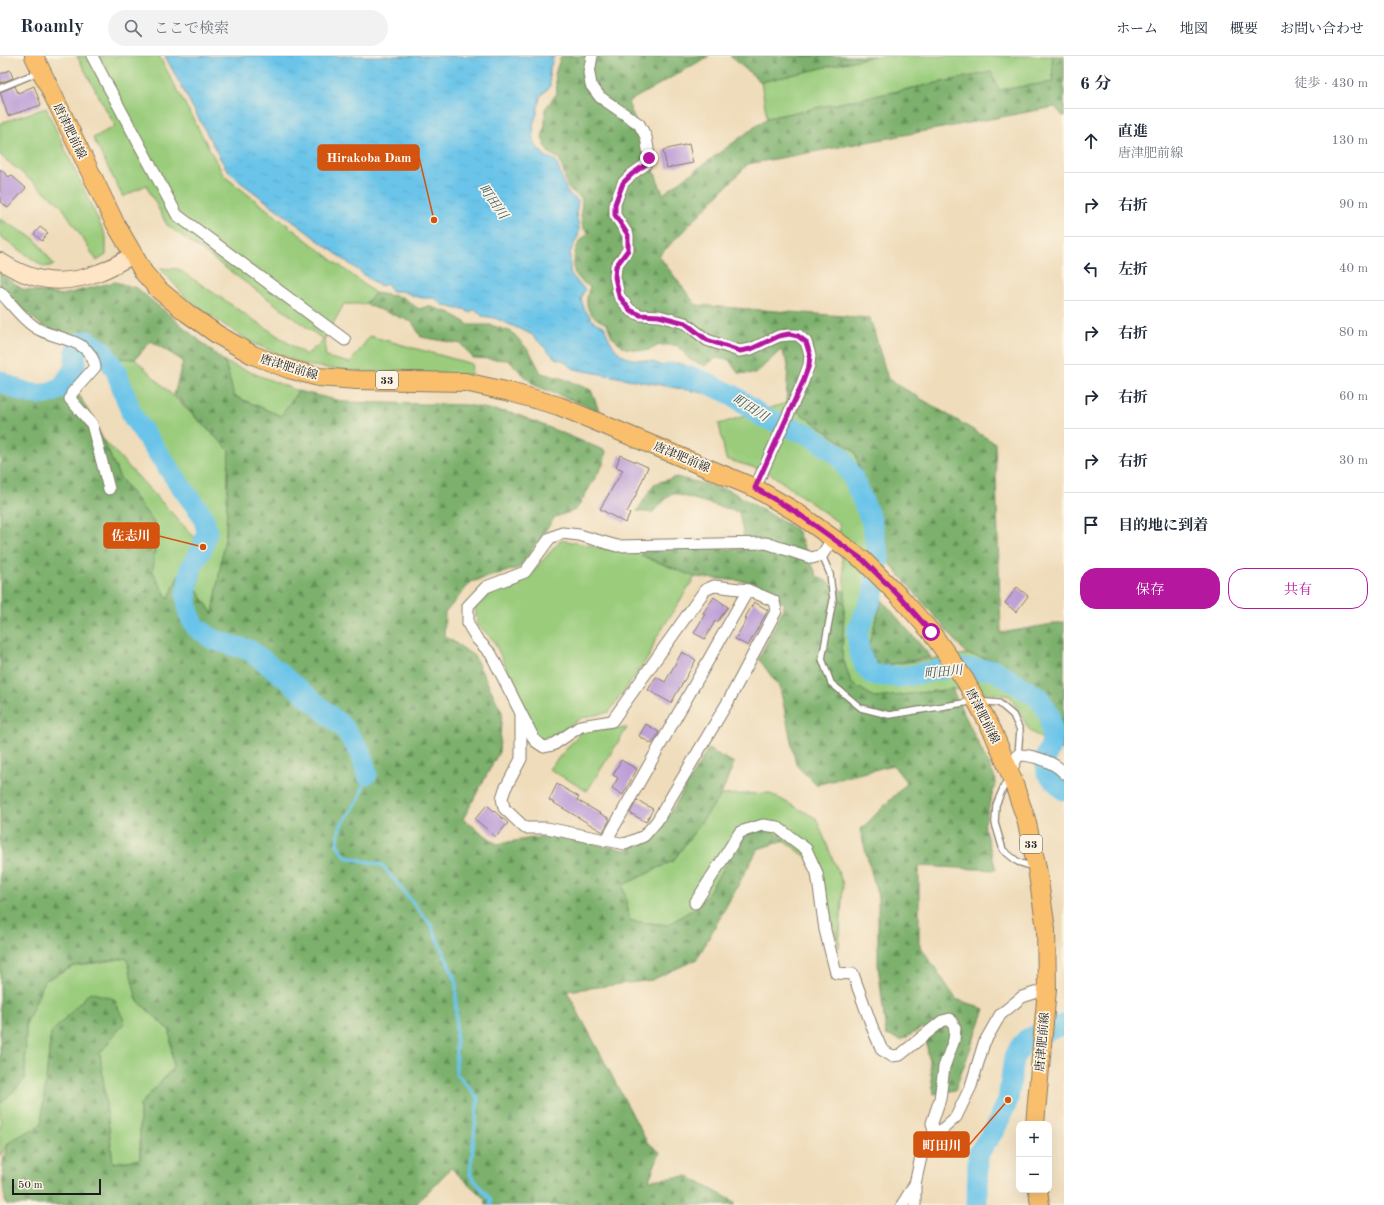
<!DOCTYPE html>
<html lang="ja">
<head>
<meta charset="utf-8">
<style>
	body { margin:0; font-family:"Old Standard TT","Noto Serif JP",serif; background:#f2f2f3; color:#1f2937 }
	.controls { position:absolute; right:12px; bottom:12px; display:grid; overflow:hidden; border-radius:8px; box-shadow:0 4px 16px #0002 }
	.controls button { width:36px; height:36px; display:grid; place-items:center; padding:0; border:0; border-bottom:1px solid #e0e1e3; background:#fff; color:#1f2937; font:20px sans-serif }
	.scale { position:absolute; left:12px; bottom:10px; width:89px; box-sizing:border-box; padding-left:4px; border:2px solid #1c1c1c; border-top:0; font-size:11px; line-height:14px; white-space:nowrap; color:#1c1c1c; -webkit-text-stroke:3px #fcf5e5; paint-order:stroke }
	.stop { position:absolute; width:12px; height:12px; margin:-9px; border:3px solid #b5179e; border-radius:50%; background:#fff }
	.stop.end { background:#b5179e; border-color:#fff; box-shadow:0 1px 4px #0008 }
	.list { margin:0; padding:0; list-style:none }
	h2 { display:flex; justify-content:space-between; align-items:center; height:52px; margin:0; padding:0 16px; font-size:17px }
	h2 small { font-size:13px; font-weight:400; color:#747a83 }
	.list li { display:grid; grid-template-columns:26px 1fr auto; gap:12px; align-items:center; box-sizing:border-box; height:64px; padding:0 16px; border-top:1px solid #e0e1e3 }
	.list b { display:block; font-size:15px; white-space:nowrap }
	.list p { margin:0; font-size:13px; white-space:nowrap; color:#747a83 }
	.list em { font-size:13px; font-style:normal; color:#747a83 }
	.actions { display:flex; gap:8px; padding:12px 16px }
	.actions a { flex:1; padding:9px 0; border:1px solid #b5179e; border-radius:16px; text-align:center; font-size:14px; color:#b5179e }
	.actions .main { background:#b5179e; color:#fff }
	.icon { flex:none; width:22px; height:22px; fill:none; stroke:currentColor; stroke-width:2; stroke-linecap:round; stroke-linejoin:round }
	.map { position:relative; flex:none; width:1064px; height:1149px; overflow:hidden }
	header { display:flex; align-items:center; gap:24px; box-sizing:border-box; height:56px; padding:0 20px; background:#fff; border-bottom:1px solid #e0e1e3 }
	header strong { font-size:19px }
	nav { display:flex; gap:22px; margin-inline-start:auto; font-size:14px }
	.search { width:280px; height:36px; background:#f2f2f3; display:flex; align-items:center; gap:10px; box-sizing:border-box; padding:0 14px; border-radius:22px; color:#747a83; font-size:15px }
	main { display:flex }
	aside { flex:1; background:#fff }
	.map>svg:first-child { display:block }
	.green { fill:#9acc7c; stroke:#5b744c }
	.forest { fill:url(#forest-firs); stroke:#4c6644 }
	.water { fill:url(#water-ripples); stroke:#447082 }
	.lines { fill:none; stroke-linecap:round; stroke-linejoin:round }
	.stream { stroke:#6bc4e9; stroke-width:3.5 }
	.river { stroke:#6bc4e9; stroke-width:21 }
	.building { fill:#b898d6 }
	.lane-casing { stroke:#867c6b; stroke-width:8 }
	.street-casing { stroke:#867c6b; stroke-width:13 }
	.secondary-casing { stroke:#867c6b; stroke-width:18 }
	.primary-casing { stroke:#867c6b; stroke-width:20 }
	.lane { stroke:#fff; stroke-width:5.5 }
	.street { stroke:#fff; stroke-width:11 }
	.secondary { stroke:#fde5c5; stroke-width:16 }
	.primary { stroke:#f9bf6d; stroke-width:18 }
	.route { stroke:#b5179e; stroke-width:5 }
	.labels { text-anchor:middle; stroke-width:3.5; stroke-linejoin:round; paint-order:stroke }
	.shield { fill:#fcf5e5; stroke:#5f5d58; stroke-width:1 }
	.shield-label { font-size:11px; font-weight:bold; fill:#1c1c1c }
	.street-label { font-size:12px; fill:#1c1c1c; stroke:#fcf5e5 }
	.water-label { font-size:13px; font-style:italic; fill:#385764; stroke:#fcf5e5 }
	.leader { fill:none; stroke:#d4530e; stroke-width:1.5 }
	.callout-dot { fill:#d4530e; stroke:#fcf5e5; stroke-width:1.5 }
	.callout { fill:#d4530e; stroke:#d4530e; stroke-width:1.5 }
	.callout-label { font-size:13px; text-anchor:middle; font-weight:bold; fill:#fff }
</style>
</head>
<body>
<header>
<strong>Roamly</strong>
<div class="search"><svg class="icon" aria-label="search" viewBox="0 0 24 24"><circle cx="10" cy="10" r="6"/><path d="M15 15l6 6"/></svg>ここで検索</div>
<nav><a>ホーム</a><a>地図</a><a>概要</a><a>お問い合わせ</a></nav>
</header>
<main>
<div class="map">
<svg width="1064" height="1149" viewBox="0 0 1064 1149">
	<defs>
		<pattern id="forest-firs" width="22" height="20" patternUnits="userSpaceOnUse"><rect width="22" height="20" fill="#7bb06c"/><path d="M5 1l3.5 6h-7zM16 11l3.5 6h-7z" fill="#648e58"/></pattern>
		<pattern id="water-ripples" width="26" height="14" patternUnits="userSpaceOnUse"><rect width="26" height="14" fill="#6bc4e9"/><path d="M2 4q2-2 4 0t4 0M15 11q2-2 4 0t4 0" fill="none" stroke="#5ca8c7"/></pattern>
	</defs>
	<rect width="100%" height="100%" fill="#fcf5e5"/>
	<filter id="ink" filterUnits="userSpaceOnUse"><feTurbulence type="fractalNoise" baseFrequency=".025" numOctaves="2"/><feDisplacementMap in="SourceGraphic" scale="8" xChannelSelector="R" yChannelSelector="G"/><feConvolveMatrix kernelMatrix="1 2 1 2 8 2 1 2 1" color-interpolation-filters="sRGB"/></filter>
	<filter id="wash" filterUnits="userSpaceOnUse"><feTurbulence type="fractalNoise" baseFrequency=".012" numOctaves="4" result="noise"/><feDisplacementMap in="SourceGraphic" scale="16" xChannelSelector="R" yChannelSelector="G"/><feGaussianBlur stdDeviation="0.9" result="paint"/><feColorMatrix in="noise" values="0 0 0 0 0 0 0 0 0 0 0 0 0 0 0 0 0 1.4 0 .05"/><feComposite in="paint" operator="in"/></filter>
	<g filter="url(#wash)">
		<rect width="100%" height="100%" fill="#efdcba"/>
		<g class="green">
			<path d="M77 0H159L224 120 375 237 365 248H344L324 284 326 301 350 307 370 280 472 308 471 319 350 315 305 309 250 286 189 245 160 212 178 213 306 299 324 284 167 169 146 129 123 141 93 82 115 70Z"/>
			<path d="M874 0H1052L1053 26 999 34 991 16 767 62 761 26Z"/>
			<path d="M46 52 106 181V199L97 205 61 149 0 99V67Z"/>
			<path d="M0 163 35 183 54 209 44 211 0 180Z"/>
			<path d="M115 302 135 303 229 394 226 475 213 559 197 534 203 491 214 475 138 360Z"/>
			<path d="M225 306 298 335 281 360 234 340Z"/>
			<path d="M786 347 855 396 883 500 882 544 868 591 879 610 967 598 993 604 1034 630 1048 687 1030 675 1010 640 952 633 876 642 851 627 842 599 845 536 839 467 768 416 726 403 719 368Z"/>
			<path d="M103 383 196 483 168 543 153 516 157 471 119 420Z"/>
			<path d="M561 484 640 499 695 521 655 584 650 599 609 656 581 662 550 683H538L494 585 477 568 475 547 492 533 530 519Z"/>
			<path d="M627 672 587 735 549 713 581 676Z"/>
			<path d="M769 737 816 762 843 828 839 892 818 809 768 773 745 779 701 848 668 869 630 865 623 829 673 805 721 739Z"/>
			<path d="M127 902 137 944 170 975 173 1012 140 1049V1103L113 1107 100 997 124 966 51 977 41 1069 8 1087 0 1100V1048L25 1024 26 968 44 925 74 910Z"/>
		</g>
		<g class="forest">
			<path d="M561 0H709L628 46 663 138 767 62 991 16 999 34 1053 26 1052 0H1064V61L1055 51 748 108 659 200 696 249 870 262 888 323 995 387 1001 577 1064 566V695L1048 687 1034 630 993 604 967 598 883 500 855 396 786 347 788 308 781 294 755 318 738 317 729 304 716 302 705 310 690 304 677 289H660L646 295 625 292 612 281 607 268C589 261 582 250 590 231L581 225 574 216C574 197 573 190 589 177L583 172 581 158 582 143 568 132 560 104 548 96 542 82 545 68V53L557 37 555 18Z"/>
			<path d="M730 0H874L761 26Z"/>
			<path d="M0 217 22 233 62 239 115 226 137 232 225 306 234 340 281 360 298 335 345 346 467 349 516 358 606 395 604 407 576 454 555 461 519 512 471 526 445 557 444 579 474 600 502 656 499 696 463 763 497 788 551 779 625 794 655 783 708 693 734 707 721 739 673 805 623 829 630 865 668 869 701 848 745 779 768 773 785 784 758 793 697 903 652 924 567 935 647 1086 660 1096 649 1124 687 1120 735 1146V1149H485V1143L451 1112 417 1147V1149H6C2 1131 0 1100 9 1087 17 1080 32 1074 41 1069L51 977 90 936 114 943 125 966 100 997 113 1107 140 1103V1049L173 1012 170 975 137 944 127 902 74 910 44 925 26 968 25 1024 0 1048V333L32 345 62 335 80 340 103 383 119 420 157 471 153 516 168 543 196 483 206 487 197 534 213 558 226 475 229 394 174 339 183 305 151 285 135 303 115 302 90 284 42 270 0 232Z"/>
			<path d="M375 237 402 241 419 253 428 250 451 257 469 269H491L512 276 530 296 541 317 564 323 591 334 599 355 534 329 508 304 473 302 461 288 421 281 412 266 365 248Z"/>
			<path d="M676 421 729 434 797 474 817 520 845 536 842 599 851 627 876 642 952 633 996 724 984 770 996 814 919 810V888L956 943 985 953 955 1034 934 1038 924 971 901 984 886 979 878 908V841L860 774 907 727 893 709 816 729 796 709 780 632 759 603 785 548 754 526 695 521 640 499 646 492 746 493 739 456 672 437 652 457 637 455 654 428Z"/>
			<path d="M882 544 931 601 879 610 868 591Z"/>
		</g>
		<path class="water" d="M165 0H554L549 15 550 30 540 41 537 58 533 68 534 87 545 100 556 105 567 136 578 145 576 157 579 171 578 180 570 197V217L579 228 585 233 581 242 584 253 594 266 604 270C609 284 615 299 631 303 638 304 645 304 653 306 657 307 660 310 664 310 667 310 670 307 673 307 684 307 693 312 700 320L694 331 704 337 574 313 562 304 556 303 531 278 495 262 482 260 475 253 470 257 464 253H457L443 249 434 242H423L414 240 402 235H392L387 227 382 230 378 229 239 125 225 111Z"/>
		<g class="lines">
			<path class="stream" d="M367 718 359 743 340 771 337 788 346 801 382 809 431 869 456 925V1017L478 1042 470 1119 491 1144 490 1149"/>
			<g class="river">
				<path d="M670 317 696 322 733 339 763 361 810 379 840 400 854 424 871 464 879 501 873 539 857 576 859 595 865 610 873 619 902 621 950 612 994 614 1039 642 1050 660 1052 686 1045 703 1047 717 1064 734"/>
				<path d="M0 325C21 337 53 349 68 322 70 319 73 315 74 311 78 299 71 297 82 286L88 285 102 294 116 315 133 361 180 429 203 460 207 475 203 491 191 512 186 538 189 558 196 571 214 584 249 594 281 618 313 645 344 672 361 697 367 718"/>
				<path d="M977 1149 978 1098 995 1073 1008 1044 1014 1002 1020 991 1027 983 1064 968"/>
			</g>
		</g>
		<g id="blocks">
			<g class="building">
				<path d="M10 14 13 22 0 27V18Z"/>
				<path d="M15 30 18 37 34 30 41 49 8 60 0 36Z"/>
				<path d="M689 88 693 107 667 112 663 94Z"/>
				<path d="M0 113 9 121 11 119 26 132 8 152 0 145Z"/>
				<path d="M40 171 48 177 42 185 34 178Z"/>
				<path d="M620 399 648 411 636 439 627 456 630 458 625 467 600 453 623 414 616 411Z"/>
				<path d="M1017 531 1028 540 1016 556 1005 547Z"/>
				<path d="M714 541 728 551 717 566 715 565 705 583 694 577 705 558 703 557Z"/>
				<path d="M754 546 768 554 748 590 735 583 747 563 745 562Z"/>
				<path d="M682 596 696 604 671 647 648 634 656 621 665 626Z"/>
				<path d="M646 668 659 676 652 688 639 680Z"/>
				<path d="M621 704 637 713 623 739 612 732 618 722 613 719Z"/>
				<path d="M557 728 579 741 577 744 610 763 603 776 549 744Z"/>
				<path d="M637 744 653 753 646 766 630 757Z"/>
				<path d="M487 749 508 767 496 781 475 763Z"/>
			</g>
		</g>
	</g>
	<g filter="url(#ink)">
		<use href="#blocks" fill-opacity="0" stroke="#867c6b" stroke-width="1"/>
		<g class="lines">
			<defs>
				<g id="lane">
					<path d="M0 32 39 16"/>
					<path d="M822 499 830 518 833 544 822 603 831 627 861 652 889 659 976 645 999 647 1013 659 1020 674 1018 699"/>
					<path d="M1007 723 996 749 995 767 1003 794 1018 806 1033 811"/>
				</g>
				<g id="street">
					<path d="M92 0 177 159 345 284"/>
					<path d="M592 0 589 17 591 29 600 41 639 68 646 81 648 93 649 102 645 109 632 118 623 127 615 148V159L628 179V194L616 210 615 221 619 240 630 254 640 259 659 260 685 267 707 284 739 295 751 293 779 280 789 279H798L806 286 810 299 809 309 802 328 755 432"/>
					<path d="M0 236C11 247 26 268 40 274 59 284 91 283 95 311L72 337 70 343 92 368 109 433"/>
					<path d="M521 659V703L505 733 502 742 504 752 525 772H547L625 788 644 780 657 765 729 644 776 555 774 545 748 534 714 530 705 534 612 665 581 670 553 689 544 691 535 685 491 598 477 583 468 568V550L486 531 525 516 550 482 562 477 579 479 617 490 766 487 812 502 822 499 833 482"/>
					<path d="M1010 717 1018 699C1033 699 1055 706 1064 717"/>
					<path d="M606 785 748 534"/>
					<path d="M695 847 740 776 763 769 777 771 806 793 817 817 825 874 836 917 853 918 874 976 882 994 892 1000 900 999 942 965 950 963 955 972 954 984 944 1011 940 1043 932 1067 935 1080"/>
					<path d="M902 1149 915 1128"/>
					<path d="M915 1149V1128L921 1101 935 1080 956 1061 971 1030 984 987 1000 959 1022 941 1047 933"/>
				</g>
				<path id="secondary" d="M0 205C32 226 62 231 100 216 111 212 122 205 133 199"/>
				<g id="primary">
					<path d="M34 0 115 167 144 217 159 234 187 257 218 279 253 299 289 313 319 321 357 324 465 326 510 336 559 350 755 432 796 456 863 504 901 542 931 576 965 624 993 676 1010 717 1026 763 1037 812 1046 873 1047 933 1035 1068"/>
					<path d="M1038 1134 1040 1149"/>
				</g>
			</defs>
			<use href="#lane" class="lane-casing"/>
			<use href="#street" class="street-casing"/>
			<use href="#secondary" class="secondary-casing"/>
			<use href="#primary" class="primary-casing"/>
			<use href="#lane" class="lane"/>
			<use href="#street" class="street"/>
			<use href="#secondary" class="secondary"/>
			<use href="#primary" class="primary"/>
		</g>
	</g>
	<g class="lines" filter="url(#ink)">
		<path class="route" d="M649 102 645 109 632 118 623 127 615 148V159L628 179V194L616 210 615 221 619 240 630 254 640 259 659 260 685 267 707 284 740 295 751 293 779 280 789 278 798 280 806 286 810 299 809 309 802 328 755 432 796 456 863 504 901 542 931 576"/>
	</g>
	<g class="labels">
		<g class="shield">
			<rect x="376" y="315" width="22" height="18" rx="3"/>
			<rect x="1020" y="779" width="22" height="18" rx="3"/>
		</g>
		<g class="shield-label">
			<text x="387" y="328">33</text>
			<text x="1031" y="792">33</text>
		</g>
		<g class="street-label">
			<text transform="translate(70 75) rotate(64)" y="4">唐津肥前線</text>
			<text transform="translate(289 311) rotate(17)" y="4">唐津肥前線</text>
			<text transform="translate(682 401) rotate(23)" y="4">唐津肥前線</text>
			<text transform="translate(983 660) rotate(63)" y="4">唐津肥前線</text>
			<text transform="translate(1042 986) rotate(-85)" y="4">唐津肥前線</text>
		</g>
		<g class="water-label">
			<text transform="translate(494 145) rotate(55)" y="5">町田川</text>
			<text transform="translate(751 351) rotate(32)" y="5">町田川</text>
			<text transform="translate(943 615) rotate(-6)" y="5">町田川</text>
		</g>
	</g>
	<path class="leader" d="M434 164L419 101M203 491L159 480M1008 1044L969 1089"/>
	<g class="callout-dot">
		<circle cx="434" cy="164" r="4"/>
		<circle cx="203" cy="491" r="4"/>
		<circle cx="1008" cy="1044" r="4"/>
	</g>
	<g class="callout">
		<rect x="318" y="89" width="101" height="25" rx="4"/>
		<rect x="104" y="467" width="55" height="25" rx="4"/>
		<rect x="914" y="1076" width="55" height="25" rx="4"/>
	</g>
	<g class="callout-label">
		<text x="369" y="106">Hirakoba Dam</text>
		<text x="131" y="484">佐志川</text>
		<text x="942" y="1094">町田川</text>
	</g>
</svg>
<div class="controls">
<button>+</button>
<button>−</button>
</div>
<div class="scale">50 m</div>
<div class="stop" style="left:931px;top:576px"></div>
<div class="stop end" style="left:649px;top:102px"></div>
</div>
<aside>
<h2>6 分<small>徒歩 · 430 m</small></h2>
<ul class="list">
<li><svg class="icon" aria-label="ahead" viewBox="0 0 24 24"><path d="M12 20V5M6 11l6-6 6 6"/></svg><div><b>直進</b><p>唐津肥前線</p></div><em>130 m</em></li>
<li><svg class="icon" aria-label="right" viewBox="0 0 24 24"><path d="M7 20v-9h11M14 6l5 5-5 5"/></svg><div><b>右折</b></div><em>90 m</em></li>
<li><svg class="icon" aria-label="left" viewBox="0 0 24 24"><path d="M17 20v-9H6M10 6l-5 5 5 5"/></svg><div><b>左折</b></div><em>40 m</em></li>
<li><svg class="icon" aria-label="right" viewBox="0 0 24 24"><path d="M7 20v-9h11M14 6l5 5-5 5"/></svg><div><b>右折</b></div><em>80 m</em></li>
<li><svg class="icon" aria-label="right" viewBox="0 0 24 24"><path d="M7 20v-9h11M14 6l5 5-5 5"/></svg><div><b>右折</b></div><em>60 m</em></li>
<li><svg class="icon" aria-label="right" viewBox="0 0 24 24"><path d="M7 20v-9h11M14 6l5 5-5 5"/></svg><div><b>右折</b></div><em>30 m</em></li>
<li><svg class="icon" aria-label="arrive" viewBox="0 0 24 24"><path d="M6 21V4h12l-3 4 3 4H6"/></svg><div><b>目的地に到着</b></div></li>
</ul>
<div class="actions"><a class="main">保存</a><a>共有</a></div>
</aside>
</main>
</body>
</html>
